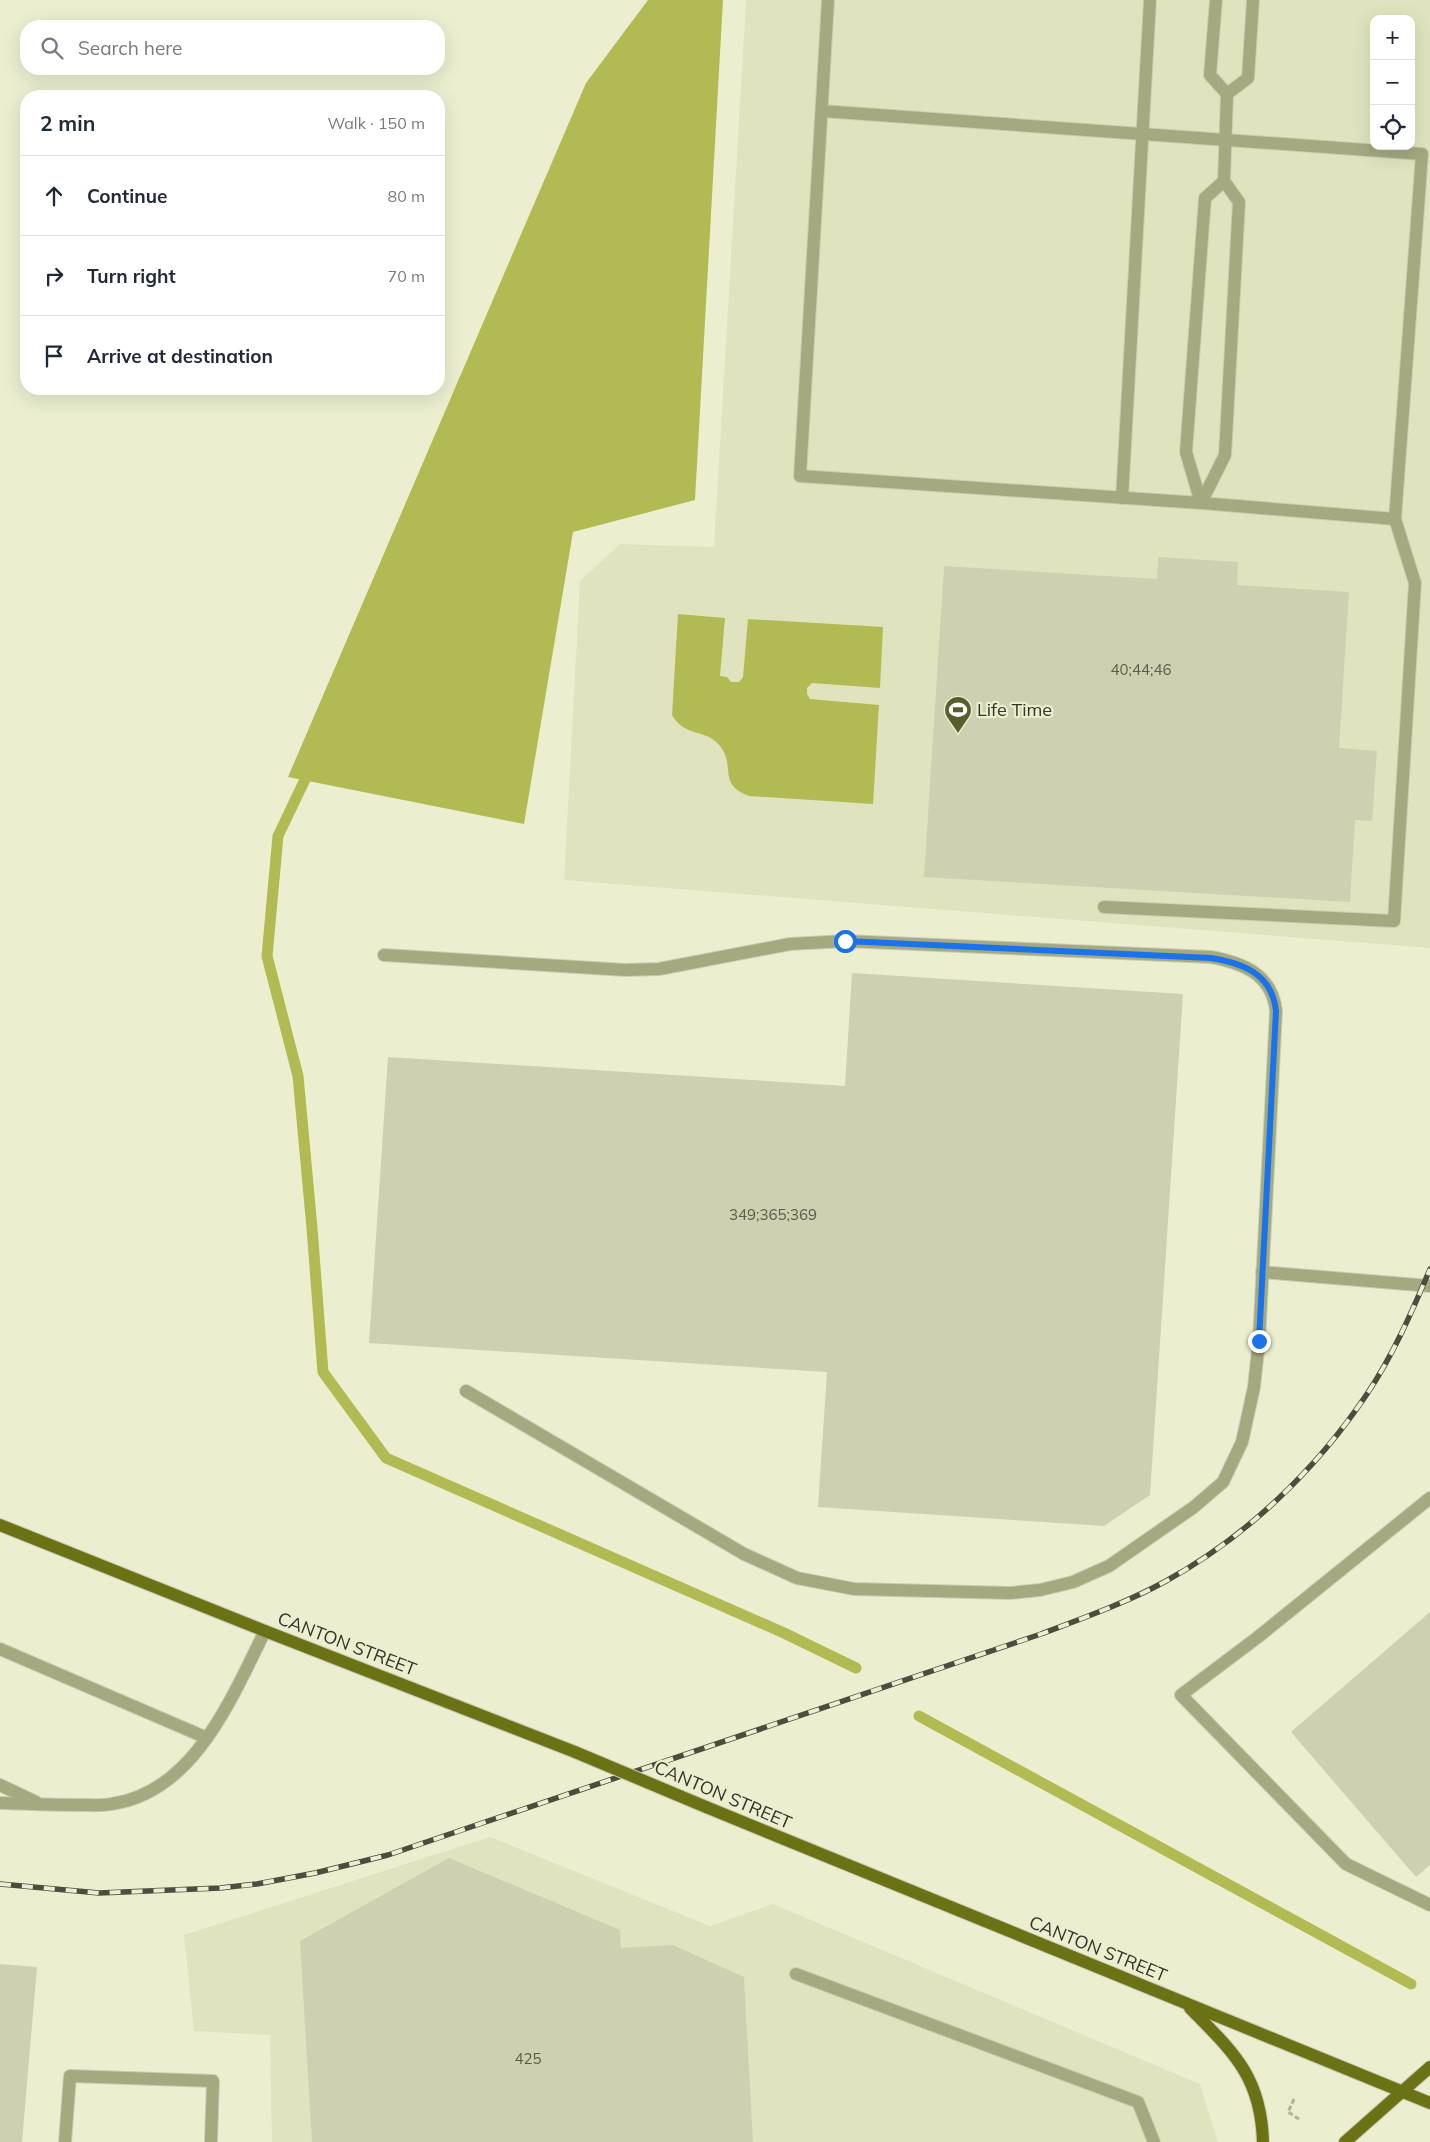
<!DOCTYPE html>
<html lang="en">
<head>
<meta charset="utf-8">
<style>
	body { margin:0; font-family:Mulish,sans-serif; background:#f6f6f7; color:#1f2937 }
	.controls { position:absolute; right:15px; top:15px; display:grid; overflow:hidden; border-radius:10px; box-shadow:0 5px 20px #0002 }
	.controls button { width:45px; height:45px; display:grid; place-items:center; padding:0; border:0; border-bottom:1px solid #e0e1e3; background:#fff; color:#1f2937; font:25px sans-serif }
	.stop { position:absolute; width:15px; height:15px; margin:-11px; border:4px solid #1a73e8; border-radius:50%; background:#fff }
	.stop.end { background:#1a73e8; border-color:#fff; box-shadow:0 1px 5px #0008 }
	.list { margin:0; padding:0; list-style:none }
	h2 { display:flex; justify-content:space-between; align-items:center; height:65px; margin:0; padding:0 20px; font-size:21px }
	h2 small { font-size:16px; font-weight:400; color:#747a83 }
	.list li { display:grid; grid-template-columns:32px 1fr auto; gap:15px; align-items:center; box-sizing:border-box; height:80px; padding:0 20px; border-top:1px solid #e0e1e3 }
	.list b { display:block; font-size:19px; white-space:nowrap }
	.list em { font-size:16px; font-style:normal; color:#747a83 }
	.icon { flex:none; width:28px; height:28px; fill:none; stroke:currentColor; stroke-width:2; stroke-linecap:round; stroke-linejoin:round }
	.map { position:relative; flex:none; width:1430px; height:2142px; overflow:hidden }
	.search { position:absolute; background:#fff; box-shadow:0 5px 20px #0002; left:20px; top:20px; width:425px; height:55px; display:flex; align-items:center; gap:12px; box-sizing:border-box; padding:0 18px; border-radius:20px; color:#747a83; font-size:19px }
	.panel { position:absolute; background:#fff; box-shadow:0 5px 20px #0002; left:20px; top:90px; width:425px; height:305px; border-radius:20px }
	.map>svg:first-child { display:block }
	.built { fill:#dfe4be; fill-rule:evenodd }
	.water { fill:#b2bb53 }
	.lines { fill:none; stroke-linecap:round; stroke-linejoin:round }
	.stream { stroke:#b2bb53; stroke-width:11 }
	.building { fill:#cdd1b2 }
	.minor-casing { stroke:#cacdb2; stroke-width:14 }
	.major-casing { stroke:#cacdb2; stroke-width:14 }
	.path { stroke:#b0b39a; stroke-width:3; stroke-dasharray:5 2.5; stroke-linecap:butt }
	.minor { stroke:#a4a980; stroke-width:12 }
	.major { stroke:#6b7115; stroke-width:12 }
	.rail-casing { stroke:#4c4d3f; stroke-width:5.5 }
	.rail { stroke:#ebefd0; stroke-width:4; stroke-dasharray:11; stroke-linecap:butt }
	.major-bridge-casing { stroke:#cacdb2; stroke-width:14; stroke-linecap:butt }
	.major-bridge { stroke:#6b7115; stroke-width:12 }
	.route { stroke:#1a73e8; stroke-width:6 }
	.labels { text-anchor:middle; stroke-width:4.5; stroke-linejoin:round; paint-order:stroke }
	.number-label { font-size:15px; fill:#5a5b4a }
	.poi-label { font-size:18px; fill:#333428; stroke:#ebefd0; text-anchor:start }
	.street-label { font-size:18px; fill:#333428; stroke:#ebefd0 }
</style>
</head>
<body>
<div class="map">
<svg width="1430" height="2142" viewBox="0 0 1430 2142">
	<rect width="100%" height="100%" fill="#ebefd0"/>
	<g class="built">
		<path d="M746 0H1430V948L564 880 580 581 620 544 714 547ZM1374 19H1411V146H1374Z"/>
		<path d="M490 1837 710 1926 773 1904 1200 2084 1218 2142H272L270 2035 194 2031 184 1935Z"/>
	</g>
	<g class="water">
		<path d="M648 0H723L695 500 573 532 524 824 288 777 586 83Z"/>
		<path d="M678 614 725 618 720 676 727 677 731 682H739L743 677 748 619 883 627 880 688 812 683 807 688V694L810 699 879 705 873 804 749 796C717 784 736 766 720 746 706 728 685 738 672 715Z"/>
	</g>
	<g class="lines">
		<g class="stream">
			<path d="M311 767 278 836 267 956 298 1076 312 1228 323 1372 386 1458 784 1633 856 1668"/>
			<path d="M919 1716 1411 1984"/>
		</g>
	</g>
	<g class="building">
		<path d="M1158 557 1238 562 1237 585 1349 592 1339 748 1377 751 1372 821 1355 820 1350 902 924 877 944 566 1157 579Z"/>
		<path d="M852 973 1183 994 1150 1495 1104 1526 818 1507 827 1372 369 1343 388 1057 845 1086Z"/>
		<path d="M1430 1612V1865L1416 1877 1291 1732Z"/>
		<path d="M449 1858 620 1930 621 1948 673 1945 744 1977 753 2142H312L300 1941Z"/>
		<path d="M0 1964 37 1967 22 2142H0Z"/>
	</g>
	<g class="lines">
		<defs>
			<g id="minor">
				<path d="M828 0 800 476 1201 503 1395 519"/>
				<path d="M1227 94 1248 78 1253 0"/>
				<path d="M822 111 1422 154 1395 519 1415 583 1394 921 1104 907"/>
				<path d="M1122 498 1150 0"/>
				<path d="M1201 503 1225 455 1239 202 1224 181 1227 94 1210 75 1216 0"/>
				<path d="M1201 503 1186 452 1205 198 1224 181"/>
				<path d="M384 955 625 970 659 969 790 944 845 941 1211 957C1243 963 1272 974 1276 1011L1259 1341 1254 1387 1242 1442 1223 1482 1194 1507 1109 1566 1073 1582 1040 1590 1010 1593 854 1589 797 1578 744 1554 466 1391"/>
				<path d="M1262 1272 1430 1286"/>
				<path d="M1430 1498 1258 1637 1181 1695 1346 1864 1430 1905"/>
				<path d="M0 1649 207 1738"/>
				<path d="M0 1785 36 1802"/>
				<path d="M0 1803C27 1804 53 1805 80 1805 90 1805 101 1806 111 1804 194 1793 232 1697 265 1631"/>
				<path d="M796 1974 1138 2102 1154 2142"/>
				<path d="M65 2142 70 2076 213 2081 211 2142"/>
			</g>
			<g id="major">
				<path d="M0 1525 265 1631 575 1752"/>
				<path d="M706 1807 1430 2103"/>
				<path d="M1190 2008C1233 2052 1261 2076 1263 2142"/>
				<path d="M1345 2142 1430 2067"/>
			</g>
		</defs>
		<use href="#minor" class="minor-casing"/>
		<use href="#major" class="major-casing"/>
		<path class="path" d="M1294 2099 1288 2112 1299 2119"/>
		<use href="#minor" class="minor"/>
		<use href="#major" class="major"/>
		<defs>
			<path id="rail" d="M0 1884 99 1893 220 1888 257 1884 315 1873 388 1855 1041 1634C1083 1618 1126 1603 1166 1581 1246 1537 1316 1470 1367 1394 1393 1355 1412 1312 1430 1269"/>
		</defs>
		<use href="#rail" class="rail-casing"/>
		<use href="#rail" class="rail"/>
		<defs>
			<path id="major-bridge" d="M575 1752 706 1807"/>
		</defs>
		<use href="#major-bridge" class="major-bridge-casing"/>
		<use href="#major-bridge" class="major-bridge"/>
	</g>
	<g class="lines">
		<path class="route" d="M845 941 1211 958C1243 963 1272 974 1276 1011L1259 1341"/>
	</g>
	<defs>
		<symbol id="stadium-pin" viewBox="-11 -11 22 30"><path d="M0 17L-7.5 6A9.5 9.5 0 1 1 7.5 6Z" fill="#595e2c" stroke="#ebefd0"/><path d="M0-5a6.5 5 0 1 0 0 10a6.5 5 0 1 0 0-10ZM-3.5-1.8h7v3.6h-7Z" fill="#fff"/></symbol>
	</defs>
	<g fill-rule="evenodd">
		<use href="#stadium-pin" x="942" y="694" width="32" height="43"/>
	</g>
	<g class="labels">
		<g class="number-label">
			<text x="1141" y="675">40;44;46</text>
			<text x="773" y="1220">349;365;369</text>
			<text x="528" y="2064">425</text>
		</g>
		<g class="poi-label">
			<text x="977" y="716">Life Time</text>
		</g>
		<g class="street-label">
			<text transform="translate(347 1644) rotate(21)" y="6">CANTON STREET</text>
			<text transform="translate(723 1795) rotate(23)" y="6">CANTON STREET</text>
			<text transform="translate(1098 1949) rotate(22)" y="6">CANTON STREET</text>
		</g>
	</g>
</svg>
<div class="controls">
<button>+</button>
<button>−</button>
<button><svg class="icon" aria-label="locate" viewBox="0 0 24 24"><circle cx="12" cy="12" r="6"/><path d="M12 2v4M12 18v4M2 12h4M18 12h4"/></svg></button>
</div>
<div class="stop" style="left:845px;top:941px"></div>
<div class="stop end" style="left:1259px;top:1341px"></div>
<div class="search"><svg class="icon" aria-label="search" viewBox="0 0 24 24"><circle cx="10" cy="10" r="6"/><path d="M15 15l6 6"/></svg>Search here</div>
<section class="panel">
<h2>2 min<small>Walk · 150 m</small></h2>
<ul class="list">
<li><svg class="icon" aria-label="ahead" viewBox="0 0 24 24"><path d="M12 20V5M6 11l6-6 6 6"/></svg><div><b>Continue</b></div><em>80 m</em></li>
<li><svg class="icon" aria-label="right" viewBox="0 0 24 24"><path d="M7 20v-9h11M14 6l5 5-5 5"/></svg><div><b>Turn right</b></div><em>70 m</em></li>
<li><svg class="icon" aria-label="arrive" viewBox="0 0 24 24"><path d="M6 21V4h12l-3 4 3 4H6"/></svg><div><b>Arrive at destination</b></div></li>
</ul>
</section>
</div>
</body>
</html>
